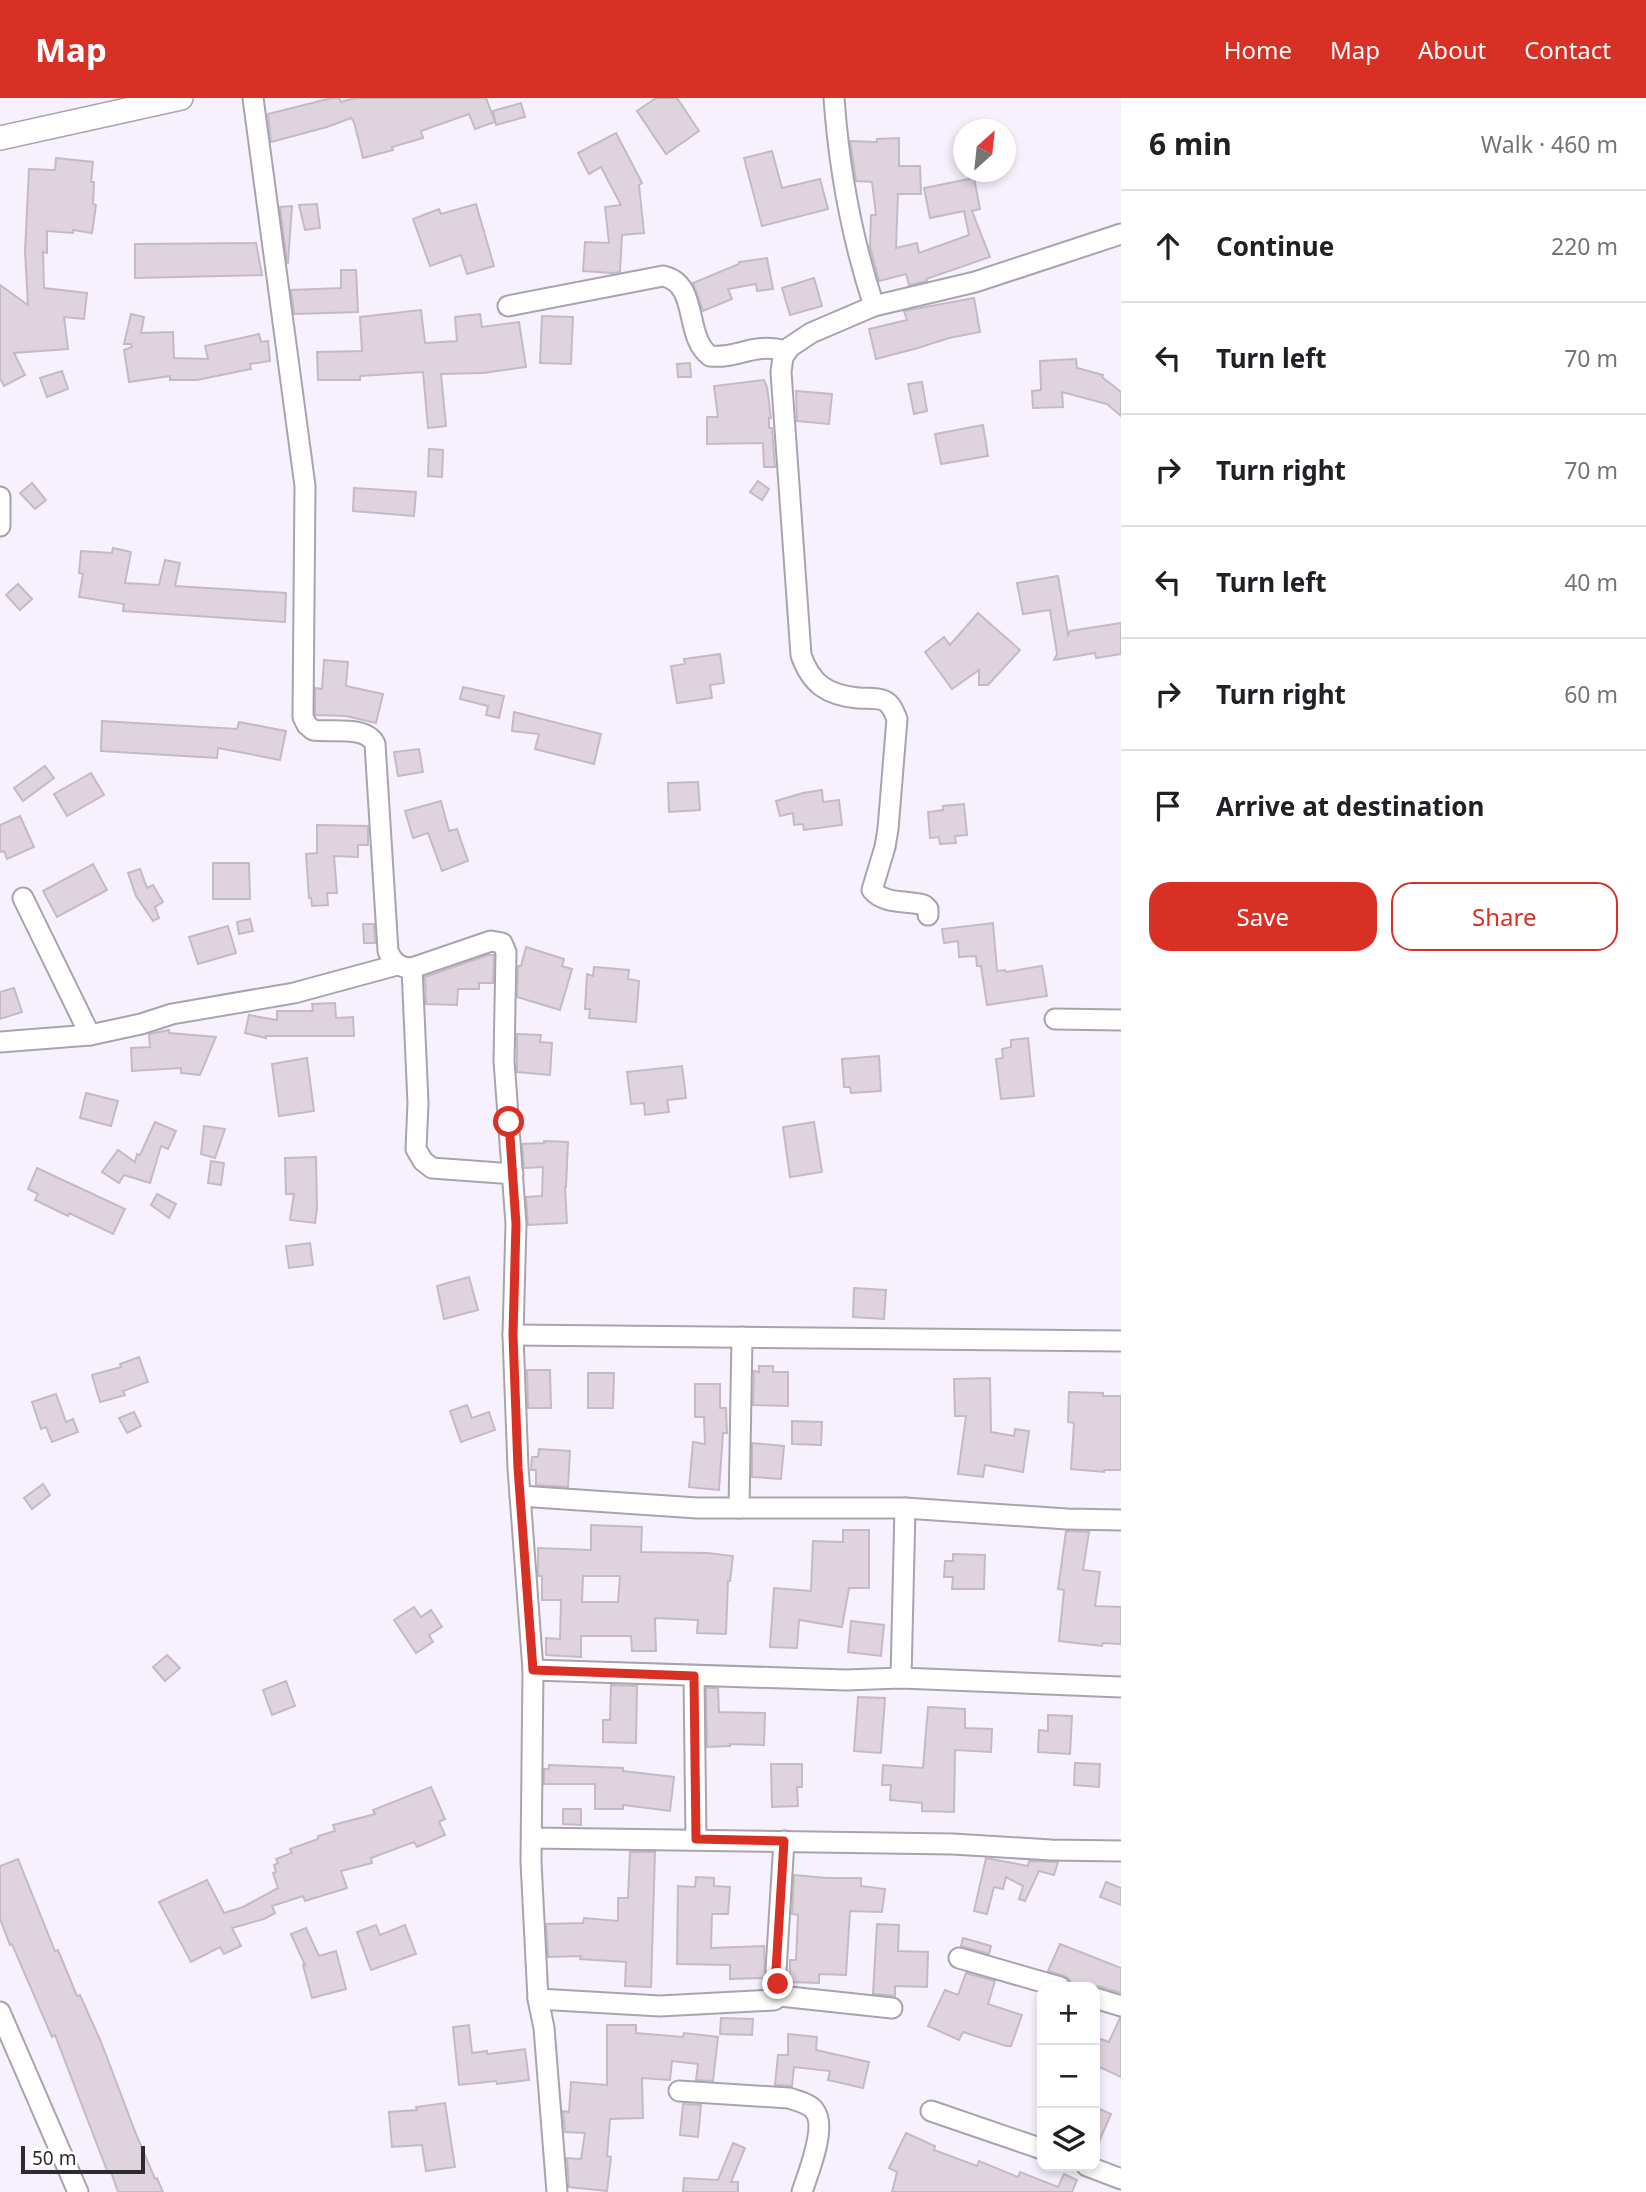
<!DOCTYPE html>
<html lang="en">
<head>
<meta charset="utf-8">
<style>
	body { margin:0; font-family:"Noto Sans",sans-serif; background:#f2f2f2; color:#202124 }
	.controls { position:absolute; right:21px; bottom:21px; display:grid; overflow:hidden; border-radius:14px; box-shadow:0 4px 10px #0003 }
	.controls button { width:63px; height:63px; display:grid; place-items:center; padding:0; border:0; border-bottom:2px solid #e0e0e0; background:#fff; color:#202124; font:35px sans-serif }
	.compass { position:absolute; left:953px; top:21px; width:63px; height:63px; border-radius:50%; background:#fff; box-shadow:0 4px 10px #0003; rotate:27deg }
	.scale { position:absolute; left:21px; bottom:18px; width:124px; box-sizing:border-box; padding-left:7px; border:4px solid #2e2b30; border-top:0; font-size:19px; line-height:24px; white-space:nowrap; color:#2e2b30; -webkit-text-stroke:5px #fff; paint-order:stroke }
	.stop { position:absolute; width:21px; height:21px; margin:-16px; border:5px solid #d93025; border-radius:50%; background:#fff }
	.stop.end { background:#d93025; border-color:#fff; box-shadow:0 2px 7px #0008 }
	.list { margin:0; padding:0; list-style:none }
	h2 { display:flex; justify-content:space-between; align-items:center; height:91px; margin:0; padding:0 28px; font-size:30px }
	h2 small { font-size:23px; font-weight:400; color:#757577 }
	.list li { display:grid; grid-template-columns:46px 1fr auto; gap:21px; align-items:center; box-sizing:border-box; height:112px; padding:0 28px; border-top:2px solid #e0e0e0 }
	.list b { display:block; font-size:26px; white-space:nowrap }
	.list em { font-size:23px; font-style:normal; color:#757577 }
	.actions { display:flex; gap:14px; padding:21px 28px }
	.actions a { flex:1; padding:16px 0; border:2px solid #d93025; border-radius:21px; text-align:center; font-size:24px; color:#d93025 }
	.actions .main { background:#d93025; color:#fff }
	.icon { flex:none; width:38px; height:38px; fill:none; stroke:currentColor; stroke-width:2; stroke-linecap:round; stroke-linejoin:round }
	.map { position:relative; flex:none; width:1121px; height:2094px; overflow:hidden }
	header { display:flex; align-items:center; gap:42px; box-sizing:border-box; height:98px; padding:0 35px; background:#d93025; color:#fff }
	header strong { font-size:33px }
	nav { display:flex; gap:38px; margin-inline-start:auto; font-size:24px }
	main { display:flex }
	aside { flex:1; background:#fff }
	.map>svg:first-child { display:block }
	.building { fill:#dfd4de; stroke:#c4bac4; stroke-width:2; fill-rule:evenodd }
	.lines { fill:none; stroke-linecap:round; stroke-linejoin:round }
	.minor-casing { stroke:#a8a3ae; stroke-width:23 }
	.major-casing { stroke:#a8a3ae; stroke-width:26 }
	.minor { stroke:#fff; stroke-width:19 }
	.major { stroke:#fff; stroke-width:23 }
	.route { stroke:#d93025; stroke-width:9 }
</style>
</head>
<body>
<header>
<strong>Map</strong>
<nav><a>Home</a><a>Map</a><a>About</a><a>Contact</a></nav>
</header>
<main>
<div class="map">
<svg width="1121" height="2094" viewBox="0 0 1121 2094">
	<rect width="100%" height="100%" fill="#f7f1fe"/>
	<g class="building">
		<path d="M332 0H339L341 4 355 0H486L495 24 475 31 469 16 421 33 423 40 392 49 393 52 363 60 354 24 351 20 327 29 271 44 268 16Z"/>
		<path d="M656 0H677L699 33 666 56 637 13Z"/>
		<path d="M521 5 525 19 496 27 493 13Z"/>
		<path d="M616 35 642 85 639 87 644 135 622 137 620 174 612 175 583 173 585 144 609 145 605 109 621 107 601 69 589 76 578 55Z"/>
		<path d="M899 40V68H920L921 96H898L896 150 917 145 919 155 969 137 964 113 930 120 924 90 974 80 980 111 972 113 990 159 926 181 927 183 909 187 906 176 879 183 870 149 871 117H876L872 84 856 83 850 43 877 44V41Z"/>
		<path d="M772 53 782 90 820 81 828 111 762 128 744 60Z"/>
		<path d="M56 60 93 64 91 84H94L93 106 96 107 92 135 73 132V135L47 133V155L43 154 44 190 87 195 84 221 64 219 68 251 14 255 25 277 4 288 0 280V187L28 207 25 154 29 71 55 72Z"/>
		<path d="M317 106 320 130 305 132 299 107Z"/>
		<path d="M476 106 494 168 467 176 461 157 430 168 413 121 439 111 441 116Z"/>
		<path d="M292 108 288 165H287L280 109Z"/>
		<path d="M256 145 262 177 135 180V146Z"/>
		<path d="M767 160 773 191 757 193 756 186 728 191 732 201 703 213 693 185 739 166V164Z"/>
		<path d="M341 172H356L358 214 294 216 291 192 341 190Z"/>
		<path d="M814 180 822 208 790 217 782 190Z"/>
		<path d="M974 200 980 234 949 240 918 250 876 261 869 231 907 222 904 213Z"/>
		<path d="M421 212 425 245 457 243 455 219 480 216 482 229 519 224 526 269 483 275 441 276 446 328 428 330 423 274 360 278V282H318L317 254 362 253 360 219Z"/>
		<path d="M131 216 144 219 141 235 173 234 174 260 208 261 205 248 259 236 261 244 268 243 270 263 250 266 251 271 197 282H170V278L129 284 124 252 132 249 131 246H124Z"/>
		<path d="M542 218 573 219 571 266 540 265Z"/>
		<path d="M1076 261 1077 270 1103 277 1102 279 1121 294V318L1107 306 1062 294 1063 309 1033 310 1032 293 1041 292 1040 263Z"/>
		<path d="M690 265 691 279H678L677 266Z"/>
		<path d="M62 273 68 291 47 299 40 280Z"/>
		<path d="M764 282 767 289 771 320H769V330H772L775 369H764L763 345 707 346V319H718L714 288Z"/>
		<path d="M922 284 927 313 914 316 908 286Z"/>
		<path d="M796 293 832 296 829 326 797 323Z"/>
		<path d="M983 327 988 358 941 366 935 336Z"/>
		<path d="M429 351 443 352 442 379 428 378Z"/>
		<path d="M758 383 769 391 762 402 750 394Z"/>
		<path d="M32 385 46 402 35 411 20 395Z"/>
		<path d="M354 390 416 394 414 418 353 413Z"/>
		<path d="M113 450 131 454 125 485 159 487 165 462 180 465 175 488 286 495 285 524 123 513 124 506 79 499 83 476 79 475 81 453 112 455Z"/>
		<path d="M1058 478 1068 537 1070 533 1121 525V556L1096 560 1095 555 1054 562 1057 556 1050 512 1023 516 1017 485Z"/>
		<path d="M18 486 32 501 20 512 6 497Z"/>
		<path d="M978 515 1020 552 988 587H979V572L952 591 925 554 944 539 950 547Z"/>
		<path d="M720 556 724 585 710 587 712 600 677 605 671 568 685 566 684 561Z"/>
		<path d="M324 562 348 564 346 588 383 596 376 625 346 618 315 617V590L322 591Z"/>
		<path d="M463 589 504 598 499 620 486 617 488 608 460 601Z"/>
		<path d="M514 614 601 636 594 666 535 651 539 636 512 633Z"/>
		<path d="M102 623 237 631 239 624 286 633 280 662 218 650 217 660 101 653Z"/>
		<path d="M419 651 423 674 398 678 394 654Z"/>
		<path d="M45 668 54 680 23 703 14 690Z"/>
		<path d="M91 675 104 697 67 718 54 696Z"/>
		<path d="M698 684 700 712 669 714 668 685Z"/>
		<path d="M822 692 823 704 839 702 842 727 804 732 803 726 794 727 793 715 780 718 776 703 803 695Z"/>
		<path d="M441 703 449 733 457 731 468 763 442 773 428 735 413 740 405 713Z"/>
		<path d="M964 706 967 737 955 738 956 745 940 746 939 739 930 740 928 714 943 712V708Z"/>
		<path d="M20 718 34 749 7 761 4 753 0 754V727Z"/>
		<path d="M317 727 368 728V747H358V759L334 758 337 795H327L328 807 312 808 311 800H309L306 756 317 755Z"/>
		<path d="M213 765H249L250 801H213Z"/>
		<path d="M93 766 107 792 57 819 43 793Z"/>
		<path d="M140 771 147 790 153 787 163 804 155 809 159 820 153 823 136 798 128 775Z"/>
		<path d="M250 821 253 833 239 836 237 824Z"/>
		<path d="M993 825 997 873 1005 872 1006 874 1042 868 1047 898 987 907 981 868H977L976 858 959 859 958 843 944 845 942 831Z"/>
		<path d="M363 826H374L375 845H364Z"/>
		<path d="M228 828 236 855 198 866 189 839Z"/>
		<path d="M526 849 564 861 562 868 572 871 560 912 517 899 518 868H521Z"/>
		<path d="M488 857H494L493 885H479V891H458L457 907 426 906 425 879Z"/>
		<path d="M594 869 629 872 628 881 639 883 636 924 589 920 590 911H585L587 876 593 878Z"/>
		<path d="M14 890 22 914 0 921V894Z"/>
		<path d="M335 905 336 920 353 919 354 938H266V940L245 935 249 917 277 922V913H313L312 906Z"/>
		<path d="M169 932V935L216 939 200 977 181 975V970L132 973 131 950 150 949 149 936Z"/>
		<path d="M517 936 541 937 540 944 552 945 550 977 517 974Z"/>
		<path d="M1028 940 1034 998 1001 1001 996 961 1003 960 1002 951 1011 949V942Z"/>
		<path d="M879 958 881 993 851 995 850 989H844L842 961Z"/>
		<path d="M307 960 314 1013 279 1018 272 966Z"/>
		<path d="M682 968 686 1000 667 1002 669 1014 645 1017 644 1005 631 1006 627 974Z"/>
		<path d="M86 995 118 1003 111 1028 80 1020Z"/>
		<path d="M155 1024 176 1033 168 1051 161 1048 150 1085 124 1077 119 1085 102 1074 118 1052 135 1064 137 1056 140 1057Z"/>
		<path d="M814 1024 822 1074 790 1079 783 1029Z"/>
		<path d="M204 1028 225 1031 215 1060 201 1056Z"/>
		<path d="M544 1043 568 1044 566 1089H565L567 1125 528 1127 526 1099 542 1098 543 1069 524 1070 522 1046 544 1045Z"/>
		<path d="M316 1059 317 1111 315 1125 290 1122 294 1096H286L285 1060Z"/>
		<path d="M211 1063 224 1065 221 1087 208 1085Z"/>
		<path d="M37 1070 125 1111 113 1136 69 1115 68 1118 35 1102 38 1096 28 1091Z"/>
		<path d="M157 1096 176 1106 169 1120 151 1107Z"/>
		<path d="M310 1145 313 1167 289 1170 286 1148Z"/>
		<path d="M469 1179 478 1212 444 1221 437 1188Z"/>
		<path d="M854 1190 886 1192 884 1221 853 1219Z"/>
		<path d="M139 1259 148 1284 123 1293 125 1297 100 1304 92 1277 121 1269 120 1266Z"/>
		<path d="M759 1268H773V1274H788V1308L753 1307 754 1273 759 1274Z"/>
		<path d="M527 1272H550L551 1310H528Z"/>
		<path d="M588 1275H614L613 1310H588Z"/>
		<path d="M990 1280 991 1334 1014 1338 1015 1331 1029 1333 1023 1374 985 1367 983 1379 958 1376 966 1318H955L954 1281Z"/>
		<path d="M695 1286H720V1310H726L727 1335H723L719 1392 689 1389 693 1344 705 1346 704 1319H695Z"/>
		<path d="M1069 1294 1103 1295V1298H1121V1372H1104V1374L1071 1371 1074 1325 1068 1324Z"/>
		<path d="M56 1296 66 1324 73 1321 78 1334 52 1344 46 1329 41 1331 32 1304Z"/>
		<path d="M467 1307 472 1320 489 1314 495 1332 461 1344 450 1313Z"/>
		<path d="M134 1314 141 1328 127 1335 119 1320Z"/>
		<path d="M792 1323 822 1324 821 1347 792 1346Z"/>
		<path d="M752 1345 784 1348 781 1381 752 1379Z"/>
		<path d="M539 1351 570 1353 568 1389 536 1387V1372H531L532 1359H538Z"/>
		<path d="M43 1386 50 1397 32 1411 24 1400Z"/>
		<path d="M591 1427 642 1429 641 1454 708 1455 733 1458 730 1483H728L726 1536 697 1535 698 1522 655 1520 656 1553H632L631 1538H581V1559L546 1557V1540L560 1541 561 1502H542V1478H538V1450L591 1452ZM583 1478H620L618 1504H582Z"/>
		<path d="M843 1432H869V1490H849L842 1529 799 1522 797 1550 770 1549 774 1490 811 1493 813 1443 843 1444Z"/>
		<path d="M1066 1433 1089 1434 1083 1472 1100 1474 1095 1508 1121 1509V1546L1103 1545 1102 1548 1059 1543 1064 1492 1058 1491Z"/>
		<path d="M953 1456 985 1457 984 1491H952L953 1479H944L945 1463H953Z"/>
		<path d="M414 1509 421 1519 431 1512 442 1529 429 1537 433 1544 416 1555 394 1522Z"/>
		<path d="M851 1523 884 1527 881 1558 848 1554Z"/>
		<path d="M167 1557 180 1570 165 1583 153 1569Z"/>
		<path d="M286 1583 295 1608 272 1617 263 1592Z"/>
		<path d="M611 1587 637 1588 636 1645 603 1644V1622H610Z"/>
		<path d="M706 1590H718L719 1614 765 1615 764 1647 730 1646V1648L707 1649Z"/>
		<path d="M858 1599 885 1600 881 1655 854 1653Z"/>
		<path d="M928 1609 965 1611V1630L992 1631 991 1654 955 1652 954 1714 922 1713V1705L890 1702 891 1687H882L883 1667 923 1670Z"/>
		<path d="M1048 1617 1072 1618 1070 1656 1038 1654 1039 1632 1048 1633Z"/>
		<path d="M1075 1665 1100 1666 1099 1689 1074 1687Z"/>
		<path d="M771 1666H802V1689H797L798 1708 772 1709Z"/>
		<path d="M549 1667 623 1670V1673L674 1679 670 1713 623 1707V1711H595V1686H544V1671H549Z"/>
		<path d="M431 1689 445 1721 439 1724 445 1737 417 1749 414 1744 371 1760 372 1765 341 1773 347 1790 305 1803 303 1798 272 1808 275 1815 264 1821 232 1830 241 1848 224 1856 220 1849 191 1864 159 1804 207 1782 224 1815 243 1809 278 1790 273 1775 276 1774 274 1767 278 1765 276 1761 292 1755 290 1751 318 1741V1738L335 1733 333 1727 375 1716 373 1712Z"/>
		<path d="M563 1711H581V1727L563 1726Z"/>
		<path d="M630 1754H655L651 1889 625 1888 626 1864 580 1861 581 1858 548 1859 546 1826 583 1825 584 1820 618 1823V1800H628Z"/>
		<path d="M986 1760 1028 1768 1029 1763 1058 1764 1054 1777 1039 1773 1025 1803 1019 1801 1023 1788 1006 1779 1003 1791 994 1789 987 1816 974 1813Z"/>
		<path d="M18 1761 55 1853 58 1852 77 1898 80 1897 101 1944 136 2036 155 2081 157 2080 163 2094H118L111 2074 108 2075 55 1937 52 1939 12 1846 10 1847 0 1821V1768Z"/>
		<path d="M794 1777 827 1780H861V1788L885 1791 882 1814 850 1813 846 1877 819 1876V1885L790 1884V1862H796L798 1817 792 1816Z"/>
		<path d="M696 1779 714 1780V1788L730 1789 728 1816H712L711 1850 764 1848 765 1880 730 1881V1867L677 1866 678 1788 695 1789Z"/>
		<path d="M1106 1784 1121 1790V1807L1100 1799Z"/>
		<path d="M877 1826 899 1827 898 1853 928 1854 927 1889 895 1888V1898L873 1896Z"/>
		<path d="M376 1827 380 1837 405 1827 416 1856 371 1872 357 1834Z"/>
		<path d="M306 1830 319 1858 336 1853 346 1891 312 1900 303 1867H305L291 1836Z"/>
		<path d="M963 1840 991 1848 989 1856 961 1848Z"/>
		<path d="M1060 1846 1121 1870V1895L1098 1888 1077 1889 1072 1887 1069 1881 1064 1878 1048 1873Z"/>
		<path d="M966 1875 995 1883 988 1906 1022 1917 1011 1948H1006L963 1934 959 1942 928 1928 945 1892 958 1897Z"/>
		<path d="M721 1920 753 1921 752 1937 720 1936Z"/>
		<path d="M1120 1920H1121V1979L1095 1967V1939L1109 1944Z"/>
		<path d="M469 1927 472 1955 487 1953V1956L525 1951 529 1982 497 1986 496 1983 459 1987 453 1929Z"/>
		<path d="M607 1927H636V1935L683 1939 684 1935 718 1939 713 1983 696 1982 698 1966 672 1963 670 1982 642 1980 643 2020 610 2021 607 2058 611 2059 607 2093 569 2089 567 2060 581 2061 585 2035 565 2034 563 2013 569 2014 571 1984 607 1987Z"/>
		<path d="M788 1936 817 1939 816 1952 869 1964 863 1990 828 1982 830 1973 794 1969 792 1988 775 1987 778 1957H788Z"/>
		<path d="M445 2005 455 2069 426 2073 422 2047 392 2049 389 2014 417 2012 416 2009Z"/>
		<path d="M683 2006 701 2007 698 2039 680 2037Z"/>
		<path d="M1095 2009 1111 2016 1095 2053Z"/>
		<path d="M906 2035 935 2048 934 2052 977 2068 979 2063 1018 2079 1020 2074 1058 2089 1064 2076 1077 2082 1072 2094H892L897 2074 889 2070Z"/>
		<path d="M733 2045 745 2050 731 2084H738V2094H683L684 2080 718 2082Z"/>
	</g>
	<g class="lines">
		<defs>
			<g id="minor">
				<path d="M253 0 305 388 303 619 307 627 313 632C331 635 366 627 375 646L388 853C393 865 400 870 412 870L491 843 502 845 506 854 504 963 516 1126 513 1237 518 1370 533 1572 531 1764 538 1901 544 1930 557 2094"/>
				<path d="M834 0C839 71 852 141 874 208"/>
				<path d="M508 208 663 178C700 186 683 238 710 258 739 261 752 244 786 253"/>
				<path d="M0 399V428"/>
				<path d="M23 800 90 937"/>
				<path d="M928 817V811L924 807C907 802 885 807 872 792L885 749 888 731 897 621C894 614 892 607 885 603 877 599 867 601 858 600 827 597 811 586 801 557L781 274 783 259 790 249 811 235 874 208 975 184 1121 136"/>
				<path d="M412 870 418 1005 416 1051 423 1063 432 1070 513 1076"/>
				<path d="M1055 921 1121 922"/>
				<path d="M0 944 90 937 141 926 172 916 294 895 397 867"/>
				<path d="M513 1237 1121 1243"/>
				<path d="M520 1398 697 1410H905L1067 1421 1121 1422"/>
				<path d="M739 1410 742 1239"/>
				<path d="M533 1572 846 1582 901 1580 1121 1589"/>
				<path d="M694 1578 696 1741"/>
				<path d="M901 1580 905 1410"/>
				<path d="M532 1740 953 1746 1051 1752 1121 1753"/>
				<path d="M959 1860 1060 1889"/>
				<path d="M780 1898 892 1910"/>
				<path d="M1095 1900 1121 1908"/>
				<path d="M538 1901 660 1908 774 1902 780 1898 776 1872 784 1743"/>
				<path d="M0 1914 78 2094"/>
				<path d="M679 1993 789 2000C797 2003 809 2005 814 2012 828 2028 808 2075 802 2094"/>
				<path d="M931 2013 1042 2051"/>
				<path d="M1087 2068 1121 2081"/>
			</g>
			<path id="major" d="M0 40 181 0"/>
		</defs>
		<use href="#minor" class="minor-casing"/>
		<use href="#major" class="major-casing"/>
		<use href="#minor" class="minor"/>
		<use href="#major" class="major"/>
	</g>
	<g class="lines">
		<path class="route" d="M509 1024 516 1126 513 1237 518 1370 533 1572 694 1578 696 1741 784 1743 776 1872 778 1886"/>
	</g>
</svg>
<div class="controls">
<button>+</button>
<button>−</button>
<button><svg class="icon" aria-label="layers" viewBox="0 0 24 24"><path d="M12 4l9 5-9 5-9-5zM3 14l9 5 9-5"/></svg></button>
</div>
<svg class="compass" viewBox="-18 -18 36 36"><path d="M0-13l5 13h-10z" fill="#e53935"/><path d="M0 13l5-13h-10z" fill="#757577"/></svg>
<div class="scale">50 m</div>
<div class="stop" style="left:509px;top:1024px"></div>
<div class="stop end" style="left:778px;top:1886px"></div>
</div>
<aside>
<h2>6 min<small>Walk · 460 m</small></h2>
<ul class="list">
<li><svg class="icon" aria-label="ahead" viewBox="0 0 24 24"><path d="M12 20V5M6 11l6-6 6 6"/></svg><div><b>Continue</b></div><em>220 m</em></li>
<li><svg class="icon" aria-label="left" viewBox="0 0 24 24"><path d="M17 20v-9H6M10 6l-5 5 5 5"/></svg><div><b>Turn left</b></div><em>70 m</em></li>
<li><svg class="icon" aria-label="right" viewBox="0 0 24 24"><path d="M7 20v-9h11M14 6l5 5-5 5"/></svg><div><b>Turn right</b></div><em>70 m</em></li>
<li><svg class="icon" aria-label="left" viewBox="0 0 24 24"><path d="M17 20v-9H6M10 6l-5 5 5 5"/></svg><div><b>Turn left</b></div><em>40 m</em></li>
<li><svg class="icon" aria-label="right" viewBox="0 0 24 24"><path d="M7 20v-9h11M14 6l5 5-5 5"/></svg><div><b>Turn right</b></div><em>60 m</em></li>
<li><svg class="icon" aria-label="arrive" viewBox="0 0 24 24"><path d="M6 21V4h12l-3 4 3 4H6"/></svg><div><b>Arrive at destination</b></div></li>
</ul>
<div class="actions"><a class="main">Save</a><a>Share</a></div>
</aside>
</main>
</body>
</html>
